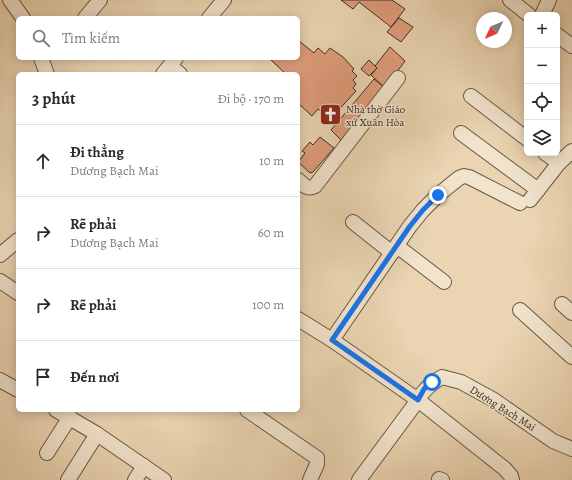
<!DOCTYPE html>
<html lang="vi">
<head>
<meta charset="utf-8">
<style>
	body { margin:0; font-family:Alegreya,serif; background:#f7f7f7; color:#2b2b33 }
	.controls { position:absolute; right:12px; top:12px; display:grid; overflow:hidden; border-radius:6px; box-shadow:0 2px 10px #0003 }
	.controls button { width:36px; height:36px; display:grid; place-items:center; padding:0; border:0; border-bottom:1px solid #e1e1e2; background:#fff; color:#2b2b33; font:20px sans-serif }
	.compass { position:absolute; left:476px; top:12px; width:36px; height:36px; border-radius:50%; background:#fff; box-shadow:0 2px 10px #0003; rotate:226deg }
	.stop { position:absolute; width:12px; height:12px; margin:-9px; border:3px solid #1a73e8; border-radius:50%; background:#fff }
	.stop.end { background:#1a73e8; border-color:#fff; box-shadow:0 1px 4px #0008 }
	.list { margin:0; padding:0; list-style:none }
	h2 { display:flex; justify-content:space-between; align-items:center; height:52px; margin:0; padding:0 16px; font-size:17px }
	h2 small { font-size:13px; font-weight:400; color:#7c7c81 }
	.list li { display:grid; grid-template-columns:26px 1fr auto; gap:12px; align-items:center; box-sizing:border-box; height:72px; padding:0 16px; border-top:1px solid #e1e1e2 }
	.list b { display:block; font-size:15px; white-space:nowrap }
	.list p { margin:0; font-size:13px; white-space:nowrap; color:#7c7c81 }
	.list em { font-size:13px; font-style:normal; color:#7c7c81 }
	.icon { flex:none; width:22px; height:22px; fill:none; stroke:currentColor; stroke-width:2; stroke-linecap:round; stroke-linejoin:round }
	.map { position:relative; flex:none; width:572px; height:480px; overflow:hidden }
	.search { position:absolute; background:#fff; box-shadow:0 2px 10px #0003; left:16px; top:16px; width:284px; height:44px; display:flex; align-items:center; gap:10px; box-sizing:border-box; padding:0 14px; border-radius:6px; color:#7c7c81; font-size:15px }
	.panel { position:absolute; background:#fff; box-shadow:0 2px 10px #0003; left:16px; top:72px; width:284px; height:340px; border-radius:6px }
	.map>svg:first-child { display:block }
	.building { fill:#df9c7a; stroke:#3d2f1f }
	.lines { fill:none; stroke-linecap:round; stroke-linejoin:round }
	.minor-casing { stroke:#685844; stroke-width:16 }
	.minor { stroke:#f1e3cc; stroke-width:14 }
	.route { stroke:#1a73e8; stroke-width:5 }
	.labels { text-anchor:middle; stroke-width:3; stroke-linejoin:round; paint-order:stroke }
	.poi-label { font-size:11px; fill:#3d2f1f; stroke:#f1e3cc; text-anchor:start }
	.street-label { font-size:11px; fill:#3d2f1f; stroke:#f1e3cc }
</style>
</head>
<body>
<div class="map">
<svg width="572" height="480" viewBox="0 0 572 480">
	<rect width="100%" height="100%" fill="#ead4b1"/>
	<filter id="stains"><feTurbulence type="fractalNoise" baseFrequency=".005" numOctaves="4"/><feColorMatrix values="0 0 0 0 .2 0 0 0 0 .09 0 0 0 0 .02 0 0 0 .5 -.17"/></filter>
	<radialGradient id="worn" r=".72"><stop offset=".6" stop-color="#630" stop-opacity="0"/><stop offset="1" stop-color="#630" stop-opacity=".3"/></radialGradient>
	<g class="building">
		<path d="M341 0H392L405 9 391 27 359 2 353 9Z"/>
		<path d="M399 18 413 27 401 42 387 32Z"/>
		<path d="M298 40 314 53 318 48 325 54 330 48 343 57 354 69 352 71 357 76 353 80 356 84 353 88 356 91 334 115 327 109 323 113 318 109 312 116 298 103V74H286L271 60 273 58H298Z"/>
		<path d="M390 47 405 61 385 88 371 75 377 68 375 66Z"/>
		<path d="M369 60 377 68 369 76 361 69Z"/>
		<path d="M374 79 385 88 343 142 331 130Z"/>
		<path d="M320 137 334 148 313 172 310 173 298 162 305 153 302 151 310 142 313 145Z"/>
	</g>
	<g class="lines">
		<defs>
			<g id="minor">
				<path d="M10 0 23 18"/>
				<path d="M510 0 529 15"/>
				<path d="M542 15 549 0"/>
				<path d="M85 18 100 0"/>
				<path d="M209 18 224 0"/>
				<path d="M557 35 572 46"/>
				<path d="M41 58 47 74"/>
				<path d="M170 66 180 74"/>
				<path d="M163 74 176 58"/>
				<path d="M471 96 527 139"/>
				<path d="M461 133 538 190"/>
				<path d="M545 153 559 163"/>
				<path d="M298 180C304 185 307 190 315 186L398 78"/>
				<path d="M530 200 559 163 572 151"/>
				<path d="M353 222 392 253"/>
				<path d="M397 246 444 282"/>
				<path d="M0 255 18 240"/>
				<path d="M0 281 18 293"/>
				<path d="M562 304 572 313"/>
				<path d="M520 310 572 357"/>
				<path d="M298 319 332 340 418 400C424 389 431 383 442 377L461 382 494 400 553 441 572 449"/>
				<path d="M332 340 410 226 423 210 438 195 459 178 464 176 469 177 520 203"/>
				<path d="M0 380 18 390"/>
				<path d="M56 410 97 434 164 480"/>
				<path d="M247 410 317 458V464L310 480"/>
				<path d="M47 453 70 417"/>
				<path d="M439 479 442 480"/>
				<path d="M68 480 97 434"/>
				<path d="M135 480 144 466"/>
				<path d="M359 480 418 400 505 469 511 476 512 480"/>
			</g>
		</defs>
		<use href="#minor" class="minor-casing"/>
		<use href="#minor" class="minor"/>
	</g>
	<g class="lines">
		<path class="route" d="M432 382 424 389 418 400 332 340 410 226 423 210 438 195"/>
	</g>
	<defs>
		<symbol id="church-square" viewBox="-11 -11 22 22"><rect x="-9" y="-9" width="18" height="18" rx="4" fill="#8f2418" stroke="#f1e3cc"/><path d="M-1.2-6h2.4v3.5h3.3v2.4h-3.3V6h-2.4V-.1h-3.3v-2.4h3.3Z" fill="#fff"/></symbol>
	</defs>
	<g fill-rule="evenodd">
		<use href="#church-square" x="318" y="102" width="25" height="25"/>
	</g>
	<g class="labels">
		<g class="poi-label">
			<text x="346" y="113">Nhà thờ Giáo<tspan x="346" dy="13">xứ Xuân Hòa</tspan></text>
		</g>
		<g class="street-label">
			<text transform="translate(503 408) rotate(32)" y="4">Dương Bạch Mai</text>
		</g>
	</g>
	<rect width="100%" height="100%" filter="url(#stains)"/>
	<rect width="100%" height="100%" fill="url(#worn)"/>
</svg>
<div class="controls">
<button>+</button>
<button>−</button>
<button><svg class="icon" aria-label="locate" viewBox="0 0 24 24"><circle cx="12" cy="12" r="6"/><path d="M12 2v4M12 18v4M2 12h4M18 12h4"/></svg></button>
<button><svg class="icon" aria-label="layers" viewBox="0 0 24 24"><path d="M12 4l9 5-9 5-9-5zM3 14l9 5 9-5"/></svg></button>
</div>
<svg class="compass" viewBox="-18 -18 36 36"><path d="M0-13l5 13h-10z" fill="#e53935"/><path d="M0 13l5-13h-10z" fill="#7c7c81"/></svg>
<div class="stop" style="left:432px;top:382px"></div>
<div class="stop end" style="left:438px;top:195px"></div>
<div class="search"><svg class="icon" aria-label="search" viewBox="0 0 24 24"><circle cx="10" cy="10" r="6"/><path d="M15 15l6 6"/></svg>Tìm kiếm</div>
<section class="panel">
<h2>3 phút<small>Đi bộ · 170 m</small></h2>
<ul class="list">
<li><svg class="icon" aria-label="ahead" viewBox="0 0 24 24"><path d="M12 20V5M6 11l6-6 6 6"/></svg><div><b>Đi thẳng</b><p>Dương Bạch Mai</p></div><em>10 m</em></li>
<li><svg class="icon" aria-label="right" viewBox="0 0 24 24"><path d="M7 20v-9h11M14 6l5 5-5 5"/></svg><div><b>Rẽ phải</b><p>Dương Bạch Mai</p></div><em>60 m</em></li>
<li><svg class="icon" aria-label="right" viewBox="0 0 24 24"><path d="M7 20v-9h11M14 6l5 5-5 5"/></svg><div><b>Rẽ phải</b></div><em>100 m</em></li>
<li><svg class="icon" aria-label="arrive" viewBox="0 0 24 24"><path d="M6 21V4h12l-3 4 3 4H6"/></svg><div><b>Đến nơi</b></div></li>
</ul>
</section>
</div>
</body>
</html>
